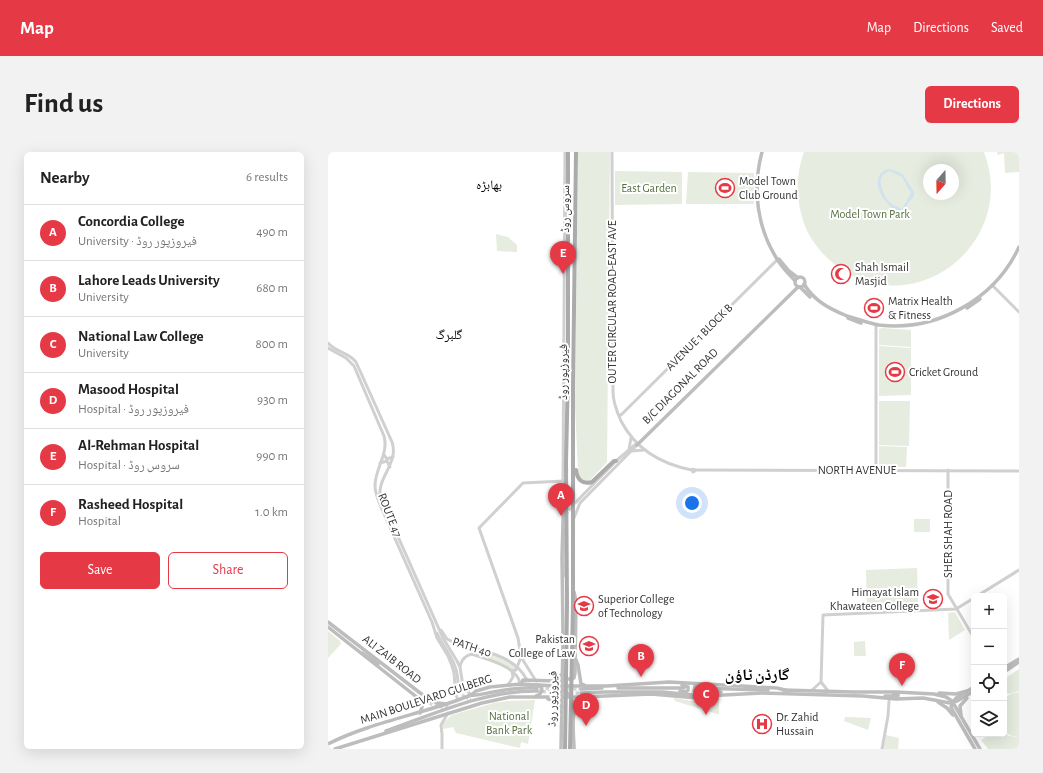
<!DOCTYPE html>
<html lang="en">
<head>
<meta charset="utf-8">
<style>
	body { margin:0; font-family:"Alegreya Sans","Noto Naskh Arabic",sans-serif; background:#f2f2f2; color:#222 }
	.controls { position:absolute; right:12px; bottom:12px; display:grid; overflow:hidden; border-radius:6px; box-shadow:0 4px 16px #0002 }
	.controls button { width:36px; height:36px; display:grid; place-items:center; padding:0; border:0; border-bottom:1px solid #e0e0e0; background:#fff; color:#222; font:20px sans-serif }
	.compass { position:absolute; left:595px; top:12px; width:36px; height:36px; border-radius:50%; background:#fff; box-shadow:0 4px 16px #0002; rotate:200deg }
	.you { position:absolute; left:364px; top:351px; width:14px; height:14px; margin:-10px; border:3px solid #fff; border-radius:50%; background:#1a73e8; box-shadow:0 0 0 6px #1a73e833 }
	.badge { display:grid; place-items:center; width:26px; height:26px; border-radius:50%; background:#e63946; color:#fff; font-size:13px; font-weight:700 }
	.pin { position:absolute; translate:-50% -33px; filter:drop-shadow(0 1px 2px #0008) }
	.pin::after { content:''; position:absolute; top:21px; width:14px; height:12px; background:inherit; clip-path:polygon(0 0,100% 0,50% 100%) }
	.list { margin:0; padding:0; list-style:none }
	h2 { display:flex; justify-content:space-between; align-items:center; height:52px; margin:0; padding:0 16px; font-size:17px }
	h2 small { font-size:13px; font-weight:400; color:#767676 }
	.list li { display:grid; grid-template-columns:26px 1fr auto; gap:12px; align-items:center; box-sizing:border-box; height:56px; padding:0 16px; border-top:1px solid #e0e0e0 }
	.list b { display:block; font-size:15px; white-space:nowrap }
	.list p { margin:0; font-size:13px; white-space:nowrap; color:#767676 }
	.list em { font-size:13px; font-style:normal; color:#767676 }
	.actions { display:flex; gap:8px; padding:12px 16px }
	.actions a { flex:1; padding:9px 0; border:1px solid #e63946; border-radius:6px; text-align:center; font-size:14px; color:#e63946 }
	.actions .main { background:#e63946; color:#fff }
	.icon { flex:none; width:22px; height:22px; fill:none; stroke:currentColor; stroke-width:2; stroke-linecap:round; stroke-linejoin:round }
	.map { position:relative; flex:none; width:691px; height:597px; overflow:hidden; border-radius:6px }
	header { display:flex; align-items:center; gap:24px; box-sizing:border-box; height:56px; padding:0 20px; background:#e63946; color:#fff }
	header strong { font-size:19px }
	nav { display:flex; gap:22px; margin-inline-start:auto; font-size:14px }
	.intro { display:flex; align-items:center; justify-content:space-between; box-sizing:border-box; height:96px; padding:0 24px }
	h1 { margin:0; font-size:28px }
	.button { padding:10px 18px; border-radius:6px; background:#e63946; color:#fff; font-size:14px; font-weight:700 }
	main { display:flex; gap:24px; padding:0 24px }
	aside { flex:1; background:#fff; border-radius:6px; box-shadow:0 4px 16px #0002 }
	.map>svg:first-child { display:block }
	.green { fill:#e6ecdf; fill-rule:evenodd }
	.water { fill:#cfe2ee; fill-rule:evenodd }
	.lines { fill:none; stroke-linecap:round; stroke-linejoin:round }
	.tertiary-tunnel { stroke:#d6d6d6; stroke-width:3; stroke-dasharray:3 1.5; stroke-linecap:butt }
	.secondary-tunnel { stroke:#d6d6d6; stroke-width:3.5; stroke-dasharray:3.5 2; stroke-linecap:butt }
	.tertiary { stroke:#d0d0d0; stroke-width:3 }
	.secondary { stroke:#bdbdbd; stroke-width:3.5 }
	.primary { stroke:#ababab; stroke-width:4 }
	.primary-bridge { stroke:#ababab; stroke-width:4 }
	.labels { text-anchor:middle; stroke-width:4; stroke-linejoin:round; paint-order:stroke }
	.poi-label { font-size:12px; fill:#333; stroke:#fff; text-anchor:start }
	.park-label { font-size:12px; fill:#56703f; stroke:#fff }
	.street-label { font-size:12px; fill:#333; stroke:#fff }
	.neighbourhood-label { font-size:13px; fill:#000; stroke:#fff }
	.district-label { font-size:16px; font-weight:bold; fill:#000; stroke:#fff }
</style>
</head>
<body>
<header>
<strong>Map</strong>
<nav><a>Map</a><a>Directions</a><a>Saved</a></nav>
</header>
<div class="intro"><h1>Find us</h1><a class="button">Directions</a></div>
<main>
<aside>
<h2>Nearby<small>6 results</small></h2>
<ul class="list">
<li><span class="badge">A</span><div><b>Concordia College</b><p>University · فیروزپور روڈ</p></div><em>490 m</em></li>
<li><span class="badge">B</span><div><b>Lahore Leads University</b><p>University</p></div><em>680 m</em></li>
<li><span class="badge">C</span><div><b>National Law College</b><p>University</p></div><em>800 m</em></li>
<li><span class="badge">D</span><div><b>Masood Hospital</b><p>Hospital · فیروزپور روڈ</p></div><em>930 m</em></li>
<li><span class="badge">E</span><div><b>Al-Rehman Hospital</b><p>Hospital · سروس روڈ</p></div><em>990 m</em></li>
<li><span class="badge">F</span><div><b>Rasheed Hospital</b><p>Hospital</p></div><em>1.0 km</em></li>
</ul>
<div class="actions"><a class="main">Save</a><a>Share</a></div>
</aside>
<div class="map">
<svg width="691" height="597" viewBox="0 0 691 597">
	<rect width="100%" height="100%" fill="#fff"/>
	<g class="green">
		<path d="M250 0H282L279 310 262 328 259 330 251 326 250 319 247 254Z"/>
		<path d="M476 0H656C691 92 584 174 506 112 494 102 483 89 477 74 468 50 467 24 476 0ZM601 18H625V42H601Z"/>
		<path d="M669 0H691V20L677 21 676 1 670 3Z"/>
		<path d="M287 19 354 20V52L287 53Z"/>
		<path d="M360 20 426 21V52H358Z"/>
		<path d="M168 82 180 85 189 93V100L169 99Z"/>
		<path d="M555 176 583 178V195L551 193V177Z"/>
		<path d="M551 194 583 196V243L551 244Z"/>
		<path d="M551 249H582L581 294 551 293Z"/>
		<path d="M551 294 579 295 578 315 551 314Z"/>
		<rect x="586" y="367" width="16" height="13"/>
		<path d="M589 416 590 455H584V457L539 458 538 418Z"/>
		<path d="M627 460 637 478 621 488 620 461Z"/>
		<path d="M0 479 12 489 13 492 0 506Z"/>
		<path d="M537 489 538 504H526V490Z"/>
		<path d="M142 495 162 500 189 515 186 519 143 502 140 499Z"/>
		<path d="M691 517V539L680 542 676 537V527Z"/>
		<path d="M691 540V585L684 584 676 580V546L685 541Z"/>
		<path d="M346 546 364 549 391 547V562H389L347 549Z"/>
		<path d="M207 548 200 592 193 590 192 596 128 581 125 575 115 577V571L124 563 166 551 180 549Z"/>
		<path d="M517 565 543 566 540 578 516 569Z"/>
		<path d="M676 581 681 584 691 585V597H660L653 588 663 582Z"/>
		<path d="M558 583 571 586 570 597H555Z"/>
	</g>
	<path class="water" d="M561 17 568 19 575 23 586 40V44L580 51 576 60C558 60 536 23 561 17ZM562 19 574 25 583 41 574 57C570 55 563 52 560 49 554 40 546 23 562 19Z"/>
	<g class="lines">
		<g class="tertiary-tunnel">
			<path d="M238 362 249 349"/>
			<path d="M130 530C131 539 133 545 143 547"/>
		</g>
		<g class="secondary-tunnel">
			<path d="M212 536 253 537"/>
			<path d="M209 539 236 541"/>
			<path d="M242 541H253"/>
			<path d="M92 545C102 552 110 556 123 555"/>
		</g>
		<g class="tertiary">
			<path d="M284 0 285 240C285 250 289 260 293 269 308 298 333 312 364 318"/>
			<path d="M664 133 691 160"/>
			<path d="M0 191C7 200 20 200 28 210L64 290C71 311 50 324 52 344L115 486 129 509 132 515 135 534 143 543"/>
			<path d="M0 196 18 206 26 214 56 284C61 302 47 316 47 334 47 341 50 348 53 355L104 470 109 486 120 504 124 514 126 521 128 543 130 548"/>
			<path d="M291 263H293L450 107"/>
			<path d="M301 297 303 286"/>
			<path d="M304 299 316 298"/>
			<path d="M56 303 59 307 65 305"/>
			<path d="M52 311 59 309 62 315"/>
			<path d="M365 317 367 319 365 320 364 318Z"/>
			<path d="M366 318 691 319"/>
			<path d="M548 318V174"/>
			<path d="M620 318V442L646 486"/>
			<path d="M235 329 237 0"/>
			<path d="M249 349 288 309 308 292"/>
			<path d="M246 366 252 351 309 293"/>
			<path d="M237 377V424"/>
			<path d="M649 444 691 418"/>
			<path d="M113 478 119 487 125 490C151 499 185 501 199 528"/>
			<path d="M109 481C117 499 129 508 130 530"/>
			<path d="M132 514C134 507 139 501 147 503 161 508 190 515 192 532"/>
			<path d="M208 529 193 505 190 486 151 376 195 331 236 329"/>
			<path d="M180 533 185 525 184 519 188 518 193 505"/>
			<path d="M483 539 493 530"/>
			<path d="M500 539 493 530 495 463 628 457 646 446"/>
			<path d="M114 597V582L113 573 120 561"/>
			<path d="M554 597 560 564 561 549"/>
		</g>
		<g class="secondary">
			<path d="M434 0C424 37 429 78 451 110 455 117 462 123 467 129"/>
			<path d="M451 107 461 119 470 126"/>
			<circle cx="472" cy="130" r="5"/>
			<path d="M476 132C486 149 502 157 519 164 530 167 540 171 551 173 609 180 667 147 691 95"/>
			<path d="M472 135 482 145"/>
			<path d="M639 156 652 147"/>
			<path d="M520 166 533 171"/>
			<path d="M309 293 470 135"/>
			<path d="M0 470 100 547 109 551 119 552"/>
			<path d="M0 475 95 550 94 555 92 561"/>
			<path d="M34 501 50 512"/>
			<path d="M248 508 250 513 253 532 256 533"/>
			<path d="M676 516 691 507"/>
			<path d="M676 520 691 510"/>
			<path d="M236 526 238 527H244L246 526 247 521 248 449 246 440"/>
			<path d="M193 532 195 528 229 529 232 527 233 523"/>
			<path d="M370 534H367L366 539 370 541 393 540"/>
			<path d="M290 536H356"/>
			<path d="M369 536 440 538"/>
			<path d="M253 537 274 536"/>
			<path d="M236 538C243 543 245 548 246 556"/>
			<path d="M455 538 526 540H568L606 542 618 545 624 549 652 597"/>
			<path d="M352 539 358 540 360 538V535L354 533"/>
			<path d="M253 541 277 540H334L377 544 434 541 535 544 568 547 595 546 622 551 629 549 646 539"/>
			<path d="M611 541 628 542 639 539"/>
			<path d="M143 543C151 544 158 541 165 540 180 537 194 535 209 536"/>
			<path d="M208 544 211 543 214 539 213 535 210 533"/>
			<path d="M557 544H570V542H566"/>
			<path d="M220 547 227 549 234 555"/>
			<path d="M610 550 619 556 625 563"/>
			<path d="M625 550 623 555 625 559 647 597"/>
			<path d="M625 550 628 546 646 535"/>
			<path d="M633 563 632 554 639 546"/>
			<path d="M58 579C106 562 158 538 209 539"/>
			<path d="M0 592C39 572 88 563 130 548L143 543 148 539 162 535 193 532 228 534H279L341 530 449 536 457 538"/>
			<path d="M7 597 154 551 182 545H254L323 542 370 546"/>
			<path d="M233 597 235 486 234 405 236 334 238 330"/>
			<path d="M246 597C246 581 241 557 254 545"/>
		</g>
		<g class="primary">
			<path d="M248 318C249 327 254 333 264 330L286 309H288"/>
			<path d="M239 452 238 310 240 220V0"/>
			<path d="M245 452V237L248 0"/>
		</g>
		<g class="primary-bridge">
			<path d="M237 597 239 452"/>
			<path d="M242 597 245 452"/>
		</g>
	</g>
	<defs>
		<symbol id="stadium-ring" viewBox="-11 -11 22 22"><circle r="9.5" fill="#fff" stroke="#e63946" stroke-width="1.5"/><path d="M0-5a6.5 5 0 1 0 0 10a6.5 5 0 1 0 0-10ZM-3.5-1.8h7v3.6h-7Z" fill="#e63946"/></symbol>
		<symbol id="mosque-ring" viewBox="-11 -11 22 22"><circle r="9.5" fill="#fff" stroke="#e63946" stroke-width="1.5"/><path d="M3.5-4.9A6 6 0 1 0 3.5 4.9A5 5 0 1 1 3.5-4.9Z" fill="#e63946"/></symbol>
		<symbol id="university-ring" viewBox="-11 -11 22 22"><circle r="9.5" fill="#fff" stroke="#e63946" stroke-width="1.5"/><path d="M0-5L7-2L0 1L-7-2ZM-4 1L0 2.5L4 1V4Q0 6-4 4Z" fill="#e63946"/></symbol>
		<symbol id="hospital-ring" viewBox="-11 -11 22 22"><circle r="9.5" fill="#fff" stroke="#e63946" stroke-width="1.5"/><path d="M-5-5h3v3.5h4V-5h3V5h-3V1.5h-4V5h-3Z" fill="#e63946"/></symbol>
	</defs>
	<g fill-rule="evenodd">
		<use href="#stadium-ring" x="386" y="25" width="22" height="22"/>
		<use href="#mosque-ring" x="502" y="111" width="22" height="22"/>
		<use href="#stadium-ring" x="535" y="145" width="22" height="22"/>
		<use href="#stadium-ring" x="556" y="209" width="22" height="22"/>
		<use href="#university-ring" x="594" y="436" width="22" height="22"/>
		<use href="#university-ring" x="245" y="443" width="22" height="22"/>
		<use href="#university-ring" x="250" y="483" width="22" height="22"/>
		<use href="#hospital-ring" x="423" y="561" width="22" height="22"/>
	</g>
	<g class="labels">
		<g class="poi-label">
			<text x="411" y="33">Model Town<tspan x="411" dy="14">Club Ground</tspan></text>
			<text x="527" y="119">Shah Ismail<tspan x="527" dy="14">Masjid</tspan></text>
			<text x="560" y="153">Matrix Health<tspan x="560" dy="14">&amp; Fitness</tspan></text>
			<text x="581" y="224">Cricket Ground</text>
			<text x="591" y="444" text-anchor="end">Himayat Islam<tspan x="591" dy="14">Khawateen College</tspan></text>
			<text x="270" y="451">Superior College<tspan x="270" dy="14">of Technology</tspan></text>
			<text x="247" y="491" text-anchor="end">Pakistan<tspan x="247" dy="14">College of Law</tspan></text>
			<text x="448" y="569">Dr. Zahid<tspan x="448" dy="14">Hussain</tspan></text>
		</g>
		<g class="park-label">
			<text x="321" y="40">East Garden</text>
			<text x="542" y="66">Model Town Park</text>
			<text x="181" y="568">National<tspan x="181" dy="14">Bank Park</tspan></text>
		</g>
		<g class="street-label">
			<text transform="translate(237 57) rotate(-90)" y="4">سروس روڈ</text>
			<text transform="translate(284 150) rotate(-90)" y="4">OUTER CIRCULAR ROAD-EAST AVE</text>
			<text transform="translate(371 185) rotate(-45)" y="4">AVENUE 1 BLOCK B</text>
			<text transform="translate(235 220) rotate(-90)" y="4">فیروزپور روڈ</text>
			<text transform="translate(352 234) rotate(-45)" y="4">B/C DIAGONAL ROAD</text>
			<text x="529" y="322">NORTH AVENUE</text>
			<text transform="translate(62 363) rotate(69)" y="4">ROUTE 47</text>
			<text transform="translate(620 382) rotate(-90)" y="4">SHER SHAH ROAD</text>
			<text transform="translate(144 495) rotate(18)" y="4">PATH 40</text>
			<text transform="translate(64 507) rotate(38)" y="4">ALI ZAIB ROAD</text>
			<text transform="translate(98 547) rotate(-18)" y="4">MAIN BOULEVARD GULBERG</text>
			<text transform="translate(224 547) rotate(-89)" y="4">فیروزپور روڈ</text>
		</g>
		<g class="neighbourhood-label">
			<text x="161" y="37">بھابڑہ</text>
			<text x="121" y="187">گلبرگ</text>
		</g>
		<g class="district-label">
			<text x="429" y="528">گارڈن ٹاؤن</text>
		</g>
	</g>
</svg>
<div class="controls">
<button>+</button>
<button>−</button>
<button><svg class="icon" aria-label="locate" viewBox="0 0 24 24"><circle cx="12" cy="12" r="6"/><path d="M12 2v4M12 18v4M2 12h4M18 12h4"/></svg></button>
<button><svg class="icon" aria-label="layers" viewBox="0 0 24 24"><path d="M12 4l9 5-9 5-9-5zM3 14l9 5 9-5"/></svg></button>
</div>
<svg class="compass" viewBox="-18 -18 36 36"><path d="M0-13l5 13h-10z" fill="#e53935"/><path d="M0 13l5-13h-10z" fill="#767676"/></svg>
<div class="you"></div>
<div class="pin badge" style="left:233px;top:364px">A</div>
<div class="pin badge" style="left:313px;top:525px">B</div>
<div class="pin badge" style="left:378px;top:563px">C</div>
<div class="pin badge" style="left:258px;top:574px">D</div>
<div class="pin badge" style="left:235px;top:122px">E</div>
<div class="pin badge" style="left:574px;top:534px">F</div>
</div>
</main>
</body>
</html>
